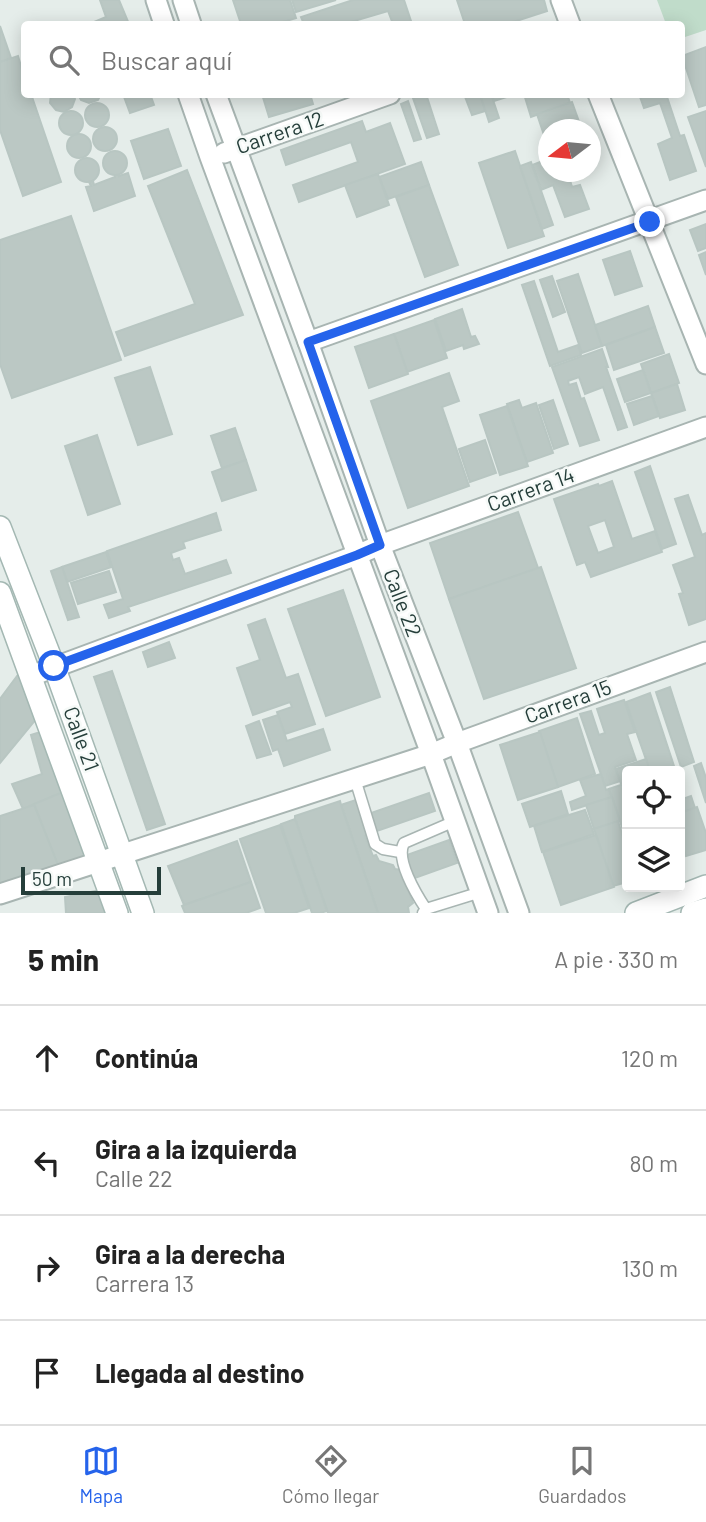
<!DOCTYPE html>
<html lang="es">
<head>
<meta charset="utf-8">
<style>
	body { margin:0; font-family:Barlow,sans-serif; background:#f6f6f6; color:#222 }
	.controls { position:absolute; right:21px; bottom:21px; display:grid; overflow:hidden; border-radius:7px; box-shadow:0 4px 18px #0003 }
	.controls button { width:63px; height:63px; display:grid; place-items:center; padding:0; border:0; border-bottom:2px solid #e0e0e0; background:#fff; color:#222; font:35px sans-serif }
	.compass { position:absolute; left:538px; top:119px; width:63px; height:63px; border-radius:50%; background:#fff; box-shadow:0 4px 18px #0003; rotate:254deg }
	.scale { position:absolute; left:21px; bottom:18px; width:140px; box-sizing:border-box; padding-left:7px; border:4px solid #253e3a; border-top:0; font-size:19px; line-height:24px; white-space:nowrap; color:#253e3a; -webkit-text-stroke:5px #f6faf8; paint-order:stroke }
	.stop { position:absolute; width:21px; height:21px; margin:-16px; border:5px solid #2563eb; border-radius:50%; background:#fff }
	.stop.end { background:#2563eb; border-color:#fff; box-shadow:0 2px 7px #0008 }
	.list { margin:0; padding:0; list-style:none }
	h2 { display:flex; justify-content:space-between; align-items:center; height:91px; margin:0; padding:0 28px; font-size:30px }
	h2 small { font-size:23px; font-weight:400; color:#767676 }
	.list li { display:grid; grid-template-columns:46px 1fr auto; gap:21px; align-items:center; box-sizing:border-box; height:105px; padding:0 28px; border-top:2px solid #e0e0e0 }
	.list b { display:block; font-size:26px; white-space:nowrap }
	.list p { margin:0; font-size:23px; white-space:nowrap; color:#767676 }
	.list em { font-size:23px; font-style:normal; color:#767676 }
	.icon { flex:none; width:38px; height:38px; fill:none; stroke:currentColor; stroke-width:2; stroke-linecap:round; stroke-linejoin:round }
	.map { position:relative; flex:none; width:706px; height:913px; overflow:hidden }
	.search { position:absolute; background:#fff; box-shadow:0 4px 18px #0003; left:21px; right:21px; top:21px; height:77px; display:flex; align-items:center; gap:18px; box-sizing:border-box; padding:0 24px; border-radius:7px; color:#767676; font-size:26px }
	.sheet { height:511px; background:#fff }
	nav { display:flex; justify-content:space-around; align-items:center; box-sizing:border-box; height:98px; border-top:2px solid #e0e0e0; background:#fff; font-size:19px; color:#767676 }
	nav a { display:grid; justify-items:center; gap:4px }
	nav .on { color:#2563eb }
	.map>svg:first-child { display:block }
	.green { fill:#c0dcca }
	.building { fill:#bbc8c4; stroke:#b8c6c2; stroke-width:2; fill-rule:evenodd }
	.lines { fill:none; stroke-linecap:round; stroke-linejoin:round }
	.lane-casing { stroke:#a8b5b2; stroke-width:13 }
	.street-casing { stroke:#a8b5b2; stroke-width:23 }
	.secondary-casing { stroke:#a4b8b3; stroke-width:24 }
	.lane { stroke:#fff; stroke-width:10 }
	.street { stroke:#fff; stroke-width:19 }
	.secondary { stroke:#fff; stroke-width:21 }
	.route { stroke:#2563eb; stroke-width:9 }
	.labels { text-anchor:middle; stroke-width:5; stroke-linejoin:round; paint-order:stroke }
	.street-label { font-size:21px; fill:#253e3a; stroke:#f6faf8 }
</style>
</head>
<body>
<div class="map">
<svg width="706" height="913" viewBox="0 0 706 913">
	<rect width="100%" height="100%" fill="#e5edea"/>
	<path class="green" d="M657 0H706V30L682 38V24H666Z"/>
	<g class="building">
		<path d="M100 0H119L129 24H93H95L94 22 106 17Z"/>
		<path d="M233 0H290L296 18 276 24H241Z"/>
		<path d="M292 0H336L296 12Z"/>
		<path d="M353 0H404L412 24H393L388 11 344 24H304L301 17Z"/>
		<path d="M457 0H544L547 11 507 24H465Z"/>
		<path d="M0 26 11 58 0 62Z"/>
		<path d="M706 47V105L699 107 682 56Z"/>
		<path d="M18 56 24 76V94H31L61 182 23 196 0 130V62Z"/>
		<path d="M51 94H73L75 99 72 107 64 112 56 110 50 103Z"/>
		<path d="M78 94H101L98 100 89 103 81 100Z"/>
		<path d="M123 94H150L154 105 130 113Z"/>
		<path d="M262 94H310L313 104 269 117Z"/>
		<path d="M423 94H426L439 134 427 138 413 98Z"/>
		<path d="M464 94H480L485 111 472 115Z"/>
		<path d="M480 94H491L499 118 489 122Z"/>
		<path d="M491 94H513V95L494 101Z"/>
		<path d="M524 94H567L570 103 531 117Z"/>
		<path d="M639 94H666L680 136 684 135 696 171 670 180 658 144 672 138 660 103 644 108Z"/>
		<path d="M408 101 421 139 414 141 401 104Z"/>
		<path d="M572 102 582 130H548V147L537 114Z"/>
		<circle cx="97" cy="115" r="12"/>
		<circle cx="71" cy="123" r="12"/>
		<path d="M706 111V167L688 117Z"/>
		<path d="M362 121 366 132 390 123 405 164 299 202 293 185 358 162 351 142 286 165 281 150Z"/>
		<circle cx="105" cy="139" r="12"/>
		<path d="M168 129 181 166 144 179 131 141Z"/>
		<circle cx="79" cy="146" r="12"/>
		<circle cx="115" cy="163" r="12"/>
		<path d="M515 151 544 236 508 248 479 163Z"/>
		<circle cx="87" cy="170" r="12"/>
		<path d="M548 159V172H561L563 179 569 177 572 187 580 185 589 209 565 217 553 185 541 190 532 165Z"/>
		<path d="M421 162 429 185 388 199 379 177Z"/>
		<path d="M531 162 553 225 542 229 520 166Z"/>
		<path d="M187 170 243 315 125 356 116 332 195 304 148 186Z"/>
		<path d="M128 173 135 196 94 211 86 187 91 186 89 182 93 181 94 185 115 177V175H119V176Z"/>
		<path d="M378 174 389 205 357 217 345 185Z"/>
		<path d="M429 185 458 265 425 277 396 197Z"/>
		<path d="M71 216 121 360 12 398 0 364V240Z"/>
		<path d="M706 224V248L698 251 690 230Z"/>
		<path d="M630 251 642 286 615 295 603 260Z"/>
		<path d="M706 252V275L699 255Z"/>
		<path d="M578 274 602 346 582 353 557 281Z"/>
		<path d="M552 276 565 312 553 317 540 280Z"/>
		<path d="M534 281 558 352 578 345 581 355 550 366 522 285Z"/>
		<path d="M648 306 655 327 602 346 595 325Z"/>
		<path d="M462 309 471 337 475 336 479 344 464 349 463 345 446 351 435 319Z"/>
		<path d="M434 320 447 358 407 372 394 334Z"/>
		<path d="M655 327 664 353 614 370 606 345Z"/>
		<path d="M394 334 408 374 369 388 355 347Z"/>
		<path d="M602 349 608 367H606L627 427 618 430 603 387 585 394 579 377 568 381 569 385 576 383 581 399 584 398 599 440 580 446 552 367Z"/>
		<path d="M669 354 679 383 651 393 641 364Z"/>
		<path d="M150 367 172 434 138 445 115 378Z"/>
		<path d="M643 370 651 393 625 402 617 379Z"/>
		<path d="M449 373 459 401 442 407 469 486 408 508 371 401Z"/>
		<path d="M677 384 685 410 660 418 651 393Z"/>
		<path d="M652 396 659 416 634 425 627 404Z"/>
		<path d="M519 400 522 408 536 403 553 453 527 462 507 404Z"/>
		<path d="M553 400 568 444 554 449 539 405Z"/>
		<path d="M507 406 528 466 500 475 480 415Z"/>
		<path d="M235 428 246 460 222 468 211 436Z"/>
		<path d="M97 435 120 504 88 515 65 446Z"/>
		<path d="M485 440 496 473 470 482 459 449Z"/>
		<path d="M246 460 256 490 222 501 212 472Z"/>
		<path d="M650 466 676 544 662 549 635 472Z"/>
		<path d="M612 481 632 539 655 531 662 552 591 577 585 562 577 565 554 499 598 484 599 486ZM605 520 614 547 598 553 588 526Z"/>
		<path d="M688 495 702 535 706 533V619L689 625 679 594 683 593 673 565 695 557 675 499Z"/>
		<path d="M518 512 538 568 449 599 430 543Z"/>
		<path d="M216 513 221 530 183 542 185 548 171 553 173 560 179 558 185 574 226 560 231 573 128 607 130 611 109 618 104 605 123 599 107 551Z"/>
		<path d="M106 552 111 567 67 582 62 567Z"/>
		<path d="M62 567 79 617 68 620 51 571Z"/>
		<path d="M541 567 576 668 484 699 449 599Z"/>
		<path d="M109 571 116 592 78 604 71 583Z"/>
		<path d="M343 590 380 697 326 716 288 609Z"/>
		<path d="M265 619 286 678 298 674 315 724 285 734 277 712 292 707 290 702 253 715 237 668 260 660 248 625Z"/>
		<path d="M169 642 175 658 148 667 143 652Z"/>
		<path d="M112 671 165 824 147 830 94 677Z"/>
		<path d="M20 672 42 712 0 763V699Z"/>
		<path d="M670 687 694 762 681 767 656 692Z"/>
		<path d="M650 693 674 766 659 771H650L626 702Z"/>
		<path d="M624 700 635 732 627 734 636 760 615 767 620 781 605 786 580 714 591 711 599 735 605 733 597 709Z"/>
		<path d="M278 715 287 741 323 729 330 750 284 766 278 749 273 751 263 720Z"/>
		<path d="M577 718 595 774 558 787 539 731Z"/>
		<path d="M259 721 271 754 257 758 246 726Z"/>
		<path d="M47 730 68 790 23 809 12 784 42 774 31 735Z"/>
		<path d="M540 732 558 787 518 800 500 745Z"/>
		<path d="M646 759 650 771H627V782L621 784 616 769Z"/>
		<path d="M701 763 706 778V803L694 766Z"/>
		<path d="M601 774 606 790 609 789 612 797 572 810 570 802 586 796 580 780Z"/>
		<path d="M627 783V829L623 830 609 789Z"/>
		<path d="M68 790 92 858 58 865 34 804Z"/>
		<path d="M561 791 568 814 530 827 522 804Z"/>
		<path d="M429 793 435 811 374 832 368 814Z"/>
		<path d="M691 796 695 808 683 812 680 800Z"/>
		<path d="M612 797 620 821 594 829 586 805Z"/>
		<path d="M356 800 367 835 365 836 373 856 376 855 379 861 393 865 395 869 401 870 413 903 408 907 409 913H378L341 805Z"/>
		<path d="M340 801 341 805 378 913H328L295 819V816Z"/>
		<path d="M34 805 58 865 0 883V816Z"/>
		<path d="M697 807 706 833V850L686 856 680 837V813Z"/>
		<path d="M585 810 594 834 542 852 534 826Z"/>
		<path d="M295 819 327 911 320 913H312L281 824Z"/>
		<path d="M618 821 627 850V882L613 886 594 829Z"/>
		<path d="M280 825 309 908 294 913H266L240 839Z"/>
		<path d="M596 835 614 887 561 905 543 852Z"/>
		<path d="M449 840 457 863 412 879 404 856Z"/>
		<path d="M237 841 251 882 184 905 168 866Z"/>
		<path d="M251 882 260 908 246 913H185L182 906 184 905Z"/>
		<path d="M106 889 114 913H66L65 897Z"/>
	</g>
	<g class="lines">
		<defs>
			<g id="lane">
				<path d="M355 779 375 844 383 849 400 852"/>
				<path d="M426 909C416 894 395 859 404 843L455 821"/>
				<path d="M423 913 426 909 481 892"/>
			</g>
			<g id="street">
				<path d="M156 0 164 24"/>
				<path d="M183 0 191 24"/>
				<path d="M561 0 570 24"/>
				<path d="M188 94 210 157 431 754 488 913"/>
				<path d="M216 94 308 342 380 545 457 743 519 913"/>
				<path d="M598 94 706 364"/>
				<path d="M224 153 390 94"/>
				<path d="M308 342 706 200"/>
				<path d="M31 676 357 555 380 545 706 427"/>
				<path d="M0 894 431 754 457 743 706 652"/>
			</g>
			<g id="secondary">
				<path d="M0 527 54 666 143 913"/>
				<path d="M0 593 117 913"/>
				<path d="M636 913 706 886"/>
				<path d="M692 913 706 909"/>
			</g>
		</defs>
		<use href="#lane" class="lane-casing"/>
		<use href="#street" class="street-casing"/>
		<use href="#secondary" class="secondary-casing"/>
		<use href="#lane" class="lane"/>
		<use href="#street" class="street"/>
		<use href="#secondary" class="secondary"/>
	</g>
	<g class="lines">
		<path class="route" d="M54 666 357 555 380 545 308 342 650 222"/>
	</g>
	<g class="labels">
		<g class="street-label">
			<text transform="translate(280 133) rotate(-19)" y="7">Carrera 12</text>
			<text transform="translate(531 490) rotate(-20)" y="7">Carrera 14</text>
			<text transform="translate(402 603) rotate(69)" y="7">Calle 22</text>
			<text transform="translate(568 702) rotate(-20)" y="7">Carrera 15</text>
			<text transform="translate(81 739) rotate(70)" y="7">Calle 21</text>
		</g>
	</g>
</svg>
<div class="controls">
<button><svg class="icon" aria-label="locate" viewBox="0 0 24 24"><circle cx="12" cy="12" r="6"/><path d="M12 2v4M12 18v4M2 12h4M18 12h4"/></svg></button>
<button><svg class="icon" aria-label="layers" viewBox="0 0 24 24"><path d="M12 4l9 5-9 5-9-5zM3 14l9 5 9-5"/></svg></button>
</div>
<svg class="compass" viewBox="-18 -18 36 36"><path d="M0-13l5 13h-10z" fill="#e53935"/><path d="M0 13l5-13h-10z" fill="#767676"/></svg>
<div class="scale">50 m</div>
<div class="stop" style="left:54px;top:666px"></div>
<div class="stop end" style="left:650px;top:222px"></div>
<div class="search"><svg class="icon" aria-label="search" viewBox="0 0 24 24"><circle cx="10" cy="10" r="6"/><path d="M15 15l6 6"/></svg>Buscar aquí</div>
</div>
<section class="sheet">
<h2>5 min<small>A pie · 330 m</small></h2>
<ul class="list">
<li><svg class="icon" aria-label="ahead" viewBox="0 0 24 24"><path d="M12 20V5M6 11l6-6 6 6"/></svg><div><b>Continúa</b></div><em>120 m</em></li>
<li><svg class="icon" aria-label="left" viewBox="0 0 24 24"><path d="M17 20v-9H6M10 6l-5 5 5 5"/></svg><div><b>Gira a la izquierda</b><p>Calle 22</p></div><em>80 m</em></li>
<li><svg class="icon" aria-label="right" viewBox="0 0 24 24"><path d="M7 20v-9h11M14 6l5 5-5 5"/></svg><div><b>Gira a la derecha</b><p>Carrera 13</p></div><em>130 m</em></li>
<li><svg class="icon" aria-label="arrive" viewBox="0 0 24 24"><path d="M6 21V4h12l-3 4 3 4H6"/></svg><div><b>Llegada al destino</b></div></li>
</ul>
</section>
<nav>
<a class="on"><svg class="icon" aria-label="map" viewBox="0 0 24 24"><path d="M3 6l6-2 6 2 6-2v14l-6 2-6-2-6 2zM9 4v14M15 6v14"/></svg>Mapa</a>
<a><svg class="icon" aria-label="directions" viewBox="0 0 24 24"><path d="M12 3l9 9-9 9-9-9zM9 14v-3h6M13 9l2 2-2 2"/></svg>Cómo llegar</a>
<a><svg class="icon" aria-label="saved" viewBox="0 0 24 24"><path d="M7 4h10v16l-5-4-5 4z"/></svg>Guardados</a>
</nav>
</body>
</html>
